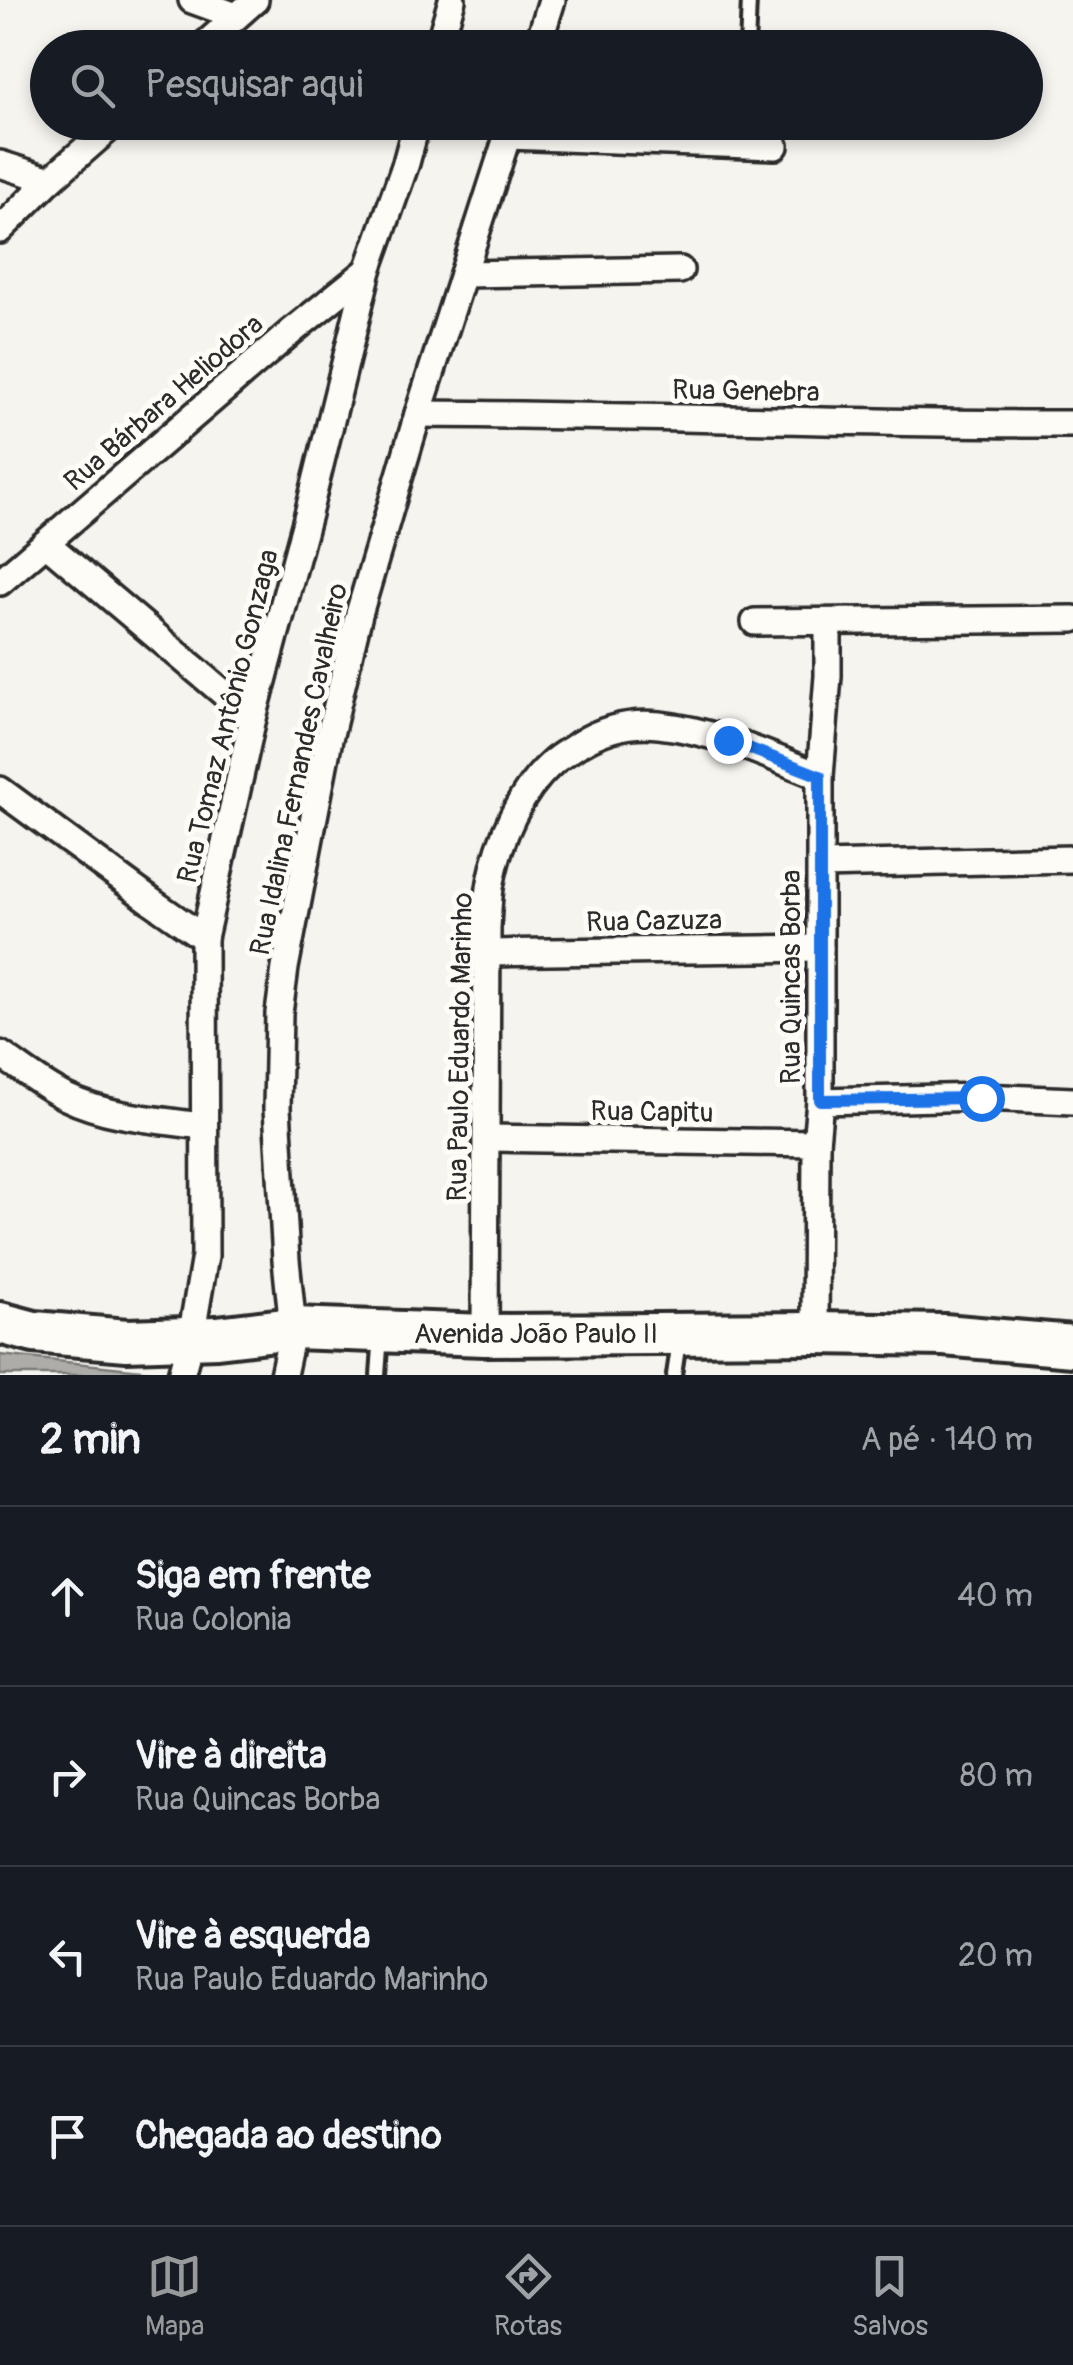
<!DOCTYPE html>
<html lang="pt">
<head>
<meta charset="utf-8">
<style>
	body { margin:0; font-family:Pangolin,sans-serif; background:#20242c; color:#f1f3f6 }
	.stop { position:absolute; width:30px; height:30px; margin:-22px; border:8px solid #1a73e8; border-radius:50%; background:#fff }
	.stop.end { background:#1a73e8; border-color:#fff; box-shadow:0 2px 10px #0008 }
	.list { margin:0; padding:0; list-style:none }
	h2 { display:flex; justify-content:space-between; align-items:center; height:130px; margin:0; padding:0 40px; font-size:42px }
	h2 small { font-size:32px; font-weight:400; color:#9ea1a6 }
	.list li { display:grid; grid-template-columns:65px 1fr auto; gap:30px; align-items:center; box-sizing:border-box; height:180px; padding:0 40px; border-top:2px solid #363941 }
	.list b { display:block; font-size:38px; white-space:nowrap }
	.list p { margin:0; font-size:32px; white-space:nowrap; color:#9ea1a6 }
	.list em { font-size:32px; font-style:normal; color:#9ea1a6 }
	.icon { flex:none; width:55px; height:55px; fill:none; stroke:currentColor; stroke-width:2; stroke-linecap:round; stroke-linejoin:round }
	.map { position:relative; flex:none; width:1073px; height:1375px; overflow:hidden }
	.search { position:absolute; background:#171b24; box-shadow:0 5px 15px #0003; left:30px; right:30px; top:30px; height:110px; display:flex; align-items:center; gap:25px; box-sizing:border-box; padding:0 35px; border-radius:55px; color:#9ea1a6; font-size:38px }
	.sheet { height:850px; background:#171b24 }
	nav { display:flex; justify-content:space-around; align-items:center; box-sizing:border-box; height:140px; border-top:2px solid #363941; background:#171b24; font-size:28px; color:#9ea1a6 }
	nav a { display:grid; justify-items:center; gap:5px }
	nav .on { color:#98999b }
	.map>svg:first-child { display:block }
	.water { fill:#adaca9; stroke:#797877; stroke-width:2.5 }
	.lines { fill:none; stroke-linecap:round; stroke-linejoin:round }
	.service-casing { stroke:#2b2b2b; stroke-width:20 }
	.minor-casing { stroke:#2b2b2b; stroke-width:32 }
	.primary-casing { stroke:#2b2b2b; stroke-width:48 }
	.service { stroke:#fdfcf7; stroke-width:12 }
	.minor { stroke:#fdfcf7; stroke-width:25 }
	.primary { stroke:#fdfcf7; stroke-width:40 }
	.route { stroke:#1a73e8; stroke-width:12 }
	.labels { text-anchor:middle; stroke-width:10; stroke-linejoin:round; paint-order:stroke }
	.street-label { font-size:28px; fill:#2b2b2b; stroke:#fdfcf7 }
</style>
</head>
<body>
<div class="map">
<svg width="1073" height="1375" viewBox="0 0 1073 1375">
	<rect width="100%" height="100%" fill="#f5f4ef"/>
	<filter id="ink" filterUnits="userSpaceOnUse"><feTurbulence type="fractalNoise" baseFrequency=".01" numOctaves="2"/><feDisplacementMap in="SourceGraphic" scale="20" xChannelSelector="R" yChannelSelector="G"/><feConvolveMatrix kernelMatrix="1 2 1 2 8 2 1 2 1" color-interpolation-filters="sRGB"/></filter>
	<g filter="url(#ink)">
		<path class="water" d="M0 1355 151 1371 150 1375H0Z"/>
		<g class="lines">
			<defs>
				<g id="service">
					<path d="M747 48 749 0"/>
					<path d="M743 144 744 122"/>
					<path d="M378 1375 381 1334"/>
					<path d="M674 1375 679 1341"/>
				</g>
				<g id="minor">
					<path d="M192 0 236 16"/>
					<path d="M201 48 255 0"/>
					<path d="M438 48 452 0"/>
					<path d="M537 48 552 0"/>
					<path d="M508 136 775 146"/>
					<path d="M0 164 50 180"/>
					<path d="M0 230 50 180 116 122"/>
					<path d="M463 274 680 270"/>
					<path d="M418 414C636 415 854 424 1073 424"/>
					<path d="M46 543 253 718"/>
					<path d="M0 582 291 332 368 270"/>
					<path d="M755 622 1073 619"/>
					<path d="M0 790 151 901 204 938"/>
					<path d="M821 865 1073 859"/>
					<path d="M488 953 820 948"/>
					<path d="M0 1054C21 1068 43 1086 66 1097 107 1117 158 1120 203 1126"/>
					<path d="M820 1101 981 1097 1073 1101"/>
					<path d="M487 1138 816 1143"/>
					<path d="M815 1333 816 1143 820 1101V776L828 676V622"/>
					<path d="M485 1335 487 928C488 913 488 897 491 882 499 839 520 791 553 762 561 755 571 750 579 744 603 729 631 722 659 725 716 731 767 755 820 776"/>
					<path d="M181 1375 191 1338 205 1256 204 938 253 718 308 514 368 270 406 163 417 122"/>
					<path d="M283 1375 293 1328 286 1260 277 1108 279 1013 285 968 329 739 359 614 418 414 512 122"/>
				</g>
				<path id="primary" d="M0 1323 34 1332 127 1340 217 1337 293 1328 485 1335 815 1333 944 1335 1073 1346"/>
			</defs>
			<use href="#service" class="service-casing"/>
			<use href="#minor" class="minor-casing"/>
			<use href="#primary" class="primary-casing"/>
			<use href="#service" class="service"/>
			<use href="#minor" class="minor"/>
			<use href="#primary" class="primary"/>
		</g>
	</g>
	<g class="lines" filter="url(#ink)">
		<path class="route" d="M728 740 820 776V1100L981 1098"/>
	</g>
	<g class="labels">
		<g class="street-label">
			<text transform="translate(746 390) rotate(1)" y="10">Rua Genebra</text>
			<text transform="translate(163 402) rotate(-41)" y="10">Rua Bárbara Heliodora</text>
			<text transform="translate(227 716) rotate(-76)" y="10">Rua Tomaz Antônio Gonzaga</text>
			<text transform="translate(298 769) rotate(-78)" y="10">Rua Idalina Fernandes Cavalheiro</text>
			<text transform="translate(654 920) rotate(-1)" y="10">Rua Cazuza</text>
			<text transform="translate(790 977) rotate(-90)" y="10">Rua Quincas Borba</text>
			<text transform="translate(459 1047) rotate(-89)" y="10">Rua Paulo Eduardo Marinho</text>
			<text transform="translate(652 1111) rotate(1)" y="10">Rua Capitu</text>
			<text x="536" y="1343">Avenida João Paulo II</text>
		</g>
	</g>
</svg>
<div class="stop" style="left:981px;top:1098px"></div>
<div class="stop end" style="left:728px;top:740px"></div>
<div class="search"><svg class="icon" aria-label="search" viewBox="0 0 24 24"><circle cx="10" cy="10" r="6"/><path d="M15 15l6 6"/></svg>Pesquisar aqui</div>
</div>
<section class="sheet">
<h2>2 min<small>A pé · 140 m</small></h2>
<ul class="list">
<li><svg class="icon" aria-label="ahead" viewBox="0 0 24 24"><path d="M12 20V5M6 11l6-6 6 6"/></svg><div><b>Siga em frente</b><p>Rua Colonia</p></div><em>40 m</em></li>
<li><svg class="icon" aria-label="right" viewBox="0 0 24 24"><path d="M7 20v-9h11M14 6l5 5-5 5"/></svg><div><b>Vire à direita</b><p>Rua Quincas Borba</p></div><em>80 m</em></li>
<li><svg class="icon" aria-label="left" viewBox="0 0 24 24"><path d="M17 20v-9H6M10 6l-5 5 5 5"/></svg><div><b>Vire à esquerda</b><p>Rua Paulo Eduardo Marinho</p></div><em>20 m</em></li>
<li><svg class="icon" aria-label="arrive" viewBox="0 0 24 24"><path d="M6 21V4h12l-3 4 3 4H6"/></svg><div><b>Chegada ao destino</b></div></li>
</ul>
</section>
<nav>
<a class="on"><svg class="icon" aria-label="map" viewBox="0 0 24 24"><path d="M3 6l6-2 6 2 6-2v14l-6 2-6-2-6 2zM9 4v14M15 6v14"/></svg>Mapa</a>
<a><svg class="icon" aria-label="directions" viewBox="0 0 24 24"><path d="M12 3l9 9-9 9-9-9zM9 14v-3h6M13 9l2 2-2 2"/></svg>Rotas</a>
<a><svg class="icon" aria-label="saved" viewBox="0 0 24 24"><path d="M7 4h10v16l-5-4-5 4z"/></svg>Salvos</a>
</nav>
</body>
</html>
